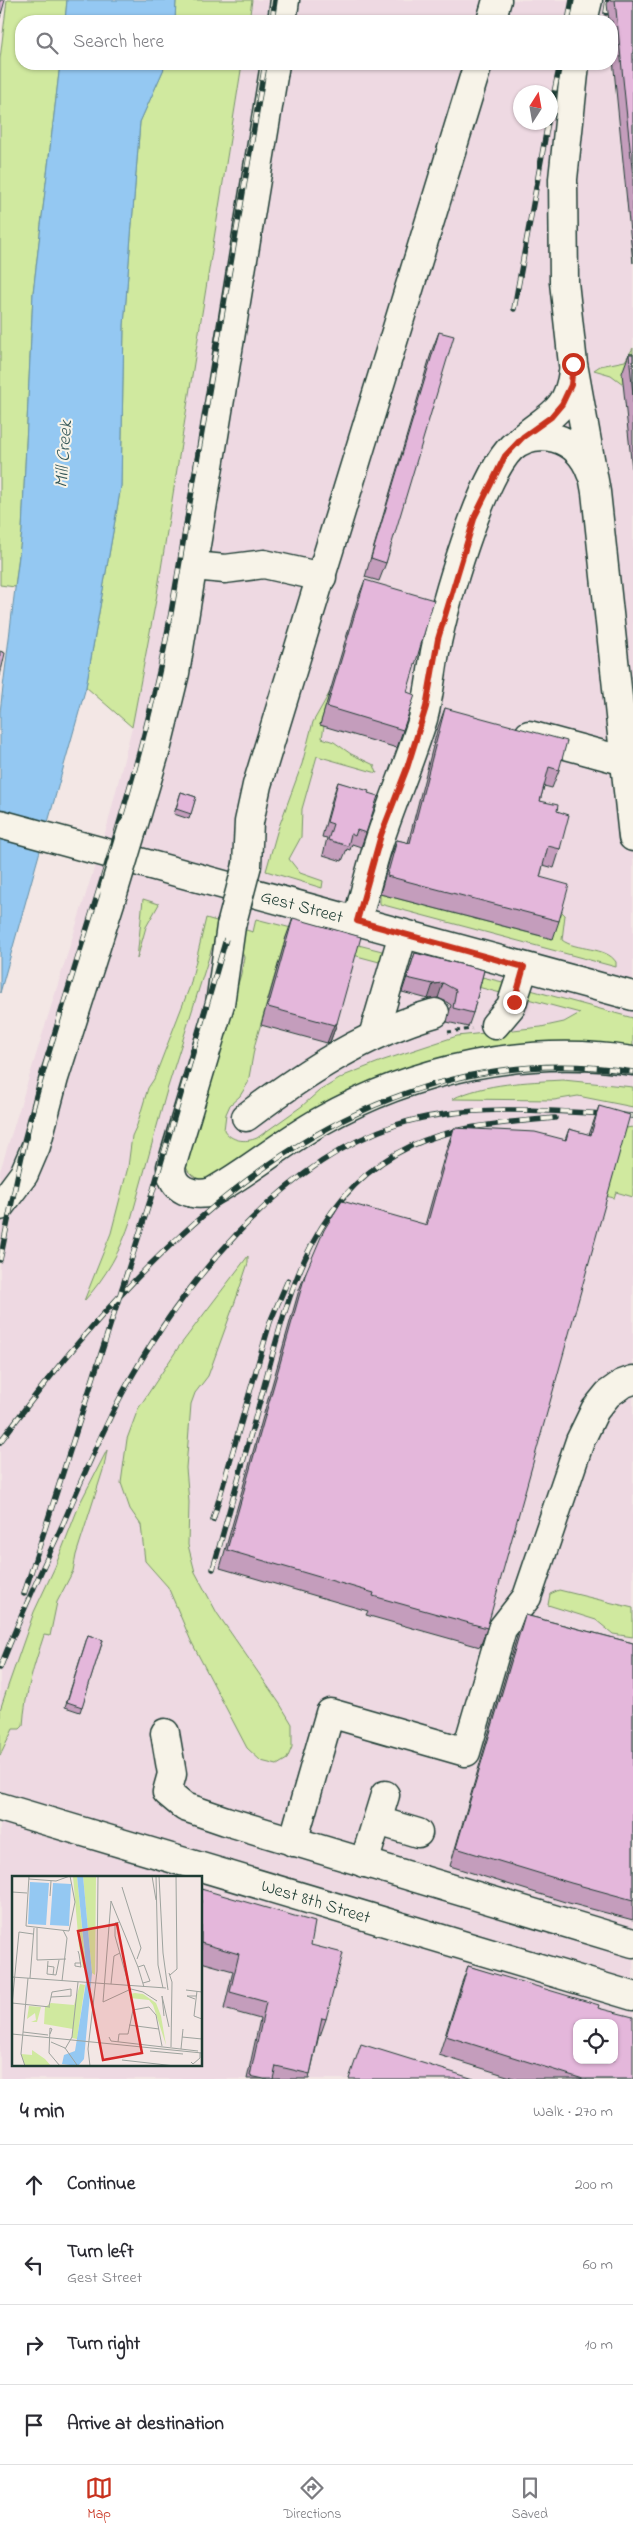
<!DOCTYPE html>
<html lang="en">
<head>
<meta charset="utf-8">
<style>
	body { margin:0; font-family:"Indie Flower",sans-serif; background:#f7f7f7; color:#2b2b33 }
	.controls { position:absolute; right:15px; bottom:15px; display:grid; overflow:hidden; border-radius:10px; box-shadow:0 1px 4px #0004 }
	.controls button { width:45px; height:45px; display:grid; place-items:center; padding:0; border:0; border-bottom:1px solid #e1e1e2; background:#fff; color:#2b2b33; font:25px sans-serif }
	.compass { position:absolute; left:513px; top:85px; width:45px; height:45px; border-radius:50%; background:#fff; box-shadow:0 1px 4px #0004; rotate:11deg }
	.stop { position:absolute; width:15px; height:15px; margin:-11px; border:4px solid #c8321e; border-radius:50%; background:#fff }
	.stop.end { background:#c8321e; border-color:#fff; box-shadow:0 1px 5px #0008 }
	.list { margin:0; padding:0; list-style:none }
	h2 { display:flex; justify-content:space-between; align-items:center; height:65px; margin:0; padding:0 20px; font-size:21px }
	h2 small { font-size:16px; font-weight:400; color:#7c7c81 }
	.list li { display:grid; grid-template-columns:32px 1fr auto; gap:15px; align-items:center; box-sizing:border-box; height:80px; padding:0 20px; border-top:1px solid #e1e1e2 }
	.list b { display:block; font-size:19px; white-space:nowrap }
	.list p { margin:0; font-size:16px; white-space:nowrap; color:#7c7c81 }
	.list em { font-size:16px; font-style:normal; color:#7c7c81 }
	.icon { flex:none; width:28px; height:28px; fill:none; stroke:currentColor; stroke-width:2; stroke-linecap:round; stroke-linejoin:round }
	.map { position:relative; flex:none; width:633px; height:2079px; overflow:hidden }
	.search { position:absolute; background:#fff; box-shadow:0 1px 4px #0004; left:15px; right:15px; top:15px; height:55px; display:flex; align-items:center; gap:12px; box-sizing:border-box; padding:0 18px; border-radius:20px; color:#7c7c81; font-size:19px }
	.sheet { height:385px; background:#fff }
	nav { display:flex; justify-content:space-around; align-items:center; box-sizing:border-box; height:70px; border-top:1px solid #e1e1e2; background:#fff; font-size:14px; color:#7c7c81 }
	nav a { display:grid; justify-items:center; gap:2px }
	nav .on { color:#c8321e }
	.map>svg:first-child { display:block }
	.built { fill:#eed9e2; fill-rule:evenodd }
	.green { fill:#d0e99f; stroke:#78936a }
	.water { fill:#94c8f2; stroke:#6590a6 }
	.lines { fill:none; stroke-linecap:round; stroke-linejoin:round }
	.minor-casing { stroke:#1f3d34; stroke-width:31 }
	.major-casing { stroke:#1f3d34; stroke-width:31 }
	.path { stroke:#1f3d34; stroke-width:3; stroke-dasharray:4 4; stroke-linecap:butt }
	.minor { stroke:#f7f3e8; stroke-width:28 }
	.major { stroke:#f7f3e8; stroke-width:28 }
	.rail-casing { stroke:#1f3d34; stroke-width:5.5 }
	.rail { stroke:#f7f3e8; stroke-width:4; stroke-dasharray:11; stroke-linecap:butt }
	.minor-bridge-casing { stroke:#1f3d34; stroke-width:31; stroke-linecap:butt }
	.minor-bridge { stroke:#f7f3e8; stroke-width:28 }
	.wall { fill:#c49dbc; stroke:#1f3d34 }
	.shaded-wall { fill:#a08099; stroke:#1f3d34 }
	.building { fill:#e4b7db; stroke:#1f3d34; fill-rule:evenodd }
	.route { stroke:#c8321e; stroke-width:6 }
	.labels { text-anchor:middle; stroke-width:4; stroke-linejoin:round; paint-order:stroke }
	.street-label { font-size:18px; fill:#1f3d34; stroke:#f7f3e8 }
	.water-label { font-size:19px; font-style:italic; fill:#36595a; stroke:#f7f3e8 }
	.inset-road { fill:none; stroke:#9ea39e; stroke-width:1 }
	.view { fill:#d62828; fill-opacity:0.15; stroke:#d62828; stroke-width:2.5 }
	.inset-edge { fill:none; stroke:#1f3d34; stroke-width:2.5 }
</style>
</head>
<body>
<div class="map">
<svg width="633" height="2079" viewBox="0 0 633 2079">
	<rect width="100%" height="100%" fill="#f3e7e5"/>
	<filter id="ink" filterUnits="userSpaceOnUse"><feTurbulence type="fractalNoise" baseFrequency=".02" numOctaves="2"/><feDisplacementMap in="SourceGraphic" scale="10" xChannelSelector="R" yChannelSelector="G"/><feConvolveMatrix kernelMatrix="1 2 1 2 8 2 1 2 1" color-interpolation-filters="sRGB"/></filter>
	<g filter="url(#ink)">
		<path class="built" d="M252 0H633V2079H0V1171L108 823 132 727 156 600 242 64H612V21H249ZM520 92H550V122H520ZM14 1878H201V2065H14ZM577 2023H614V2060H577Z"/>
		<g class="green">
			<path d="M7 0H67L65 21H21V64H60L33 293 22 531 15 587 0 585V59Z"/>
			<path d="M176 0H252L249 21H175Z"/>
			<path d="M166 64H242L156 600 132 727 86 687 121 486 124 325 140 122Z"/>
			<path d="M633 348V372L623 384 611 375 594 370 600 366 625 361Z"/>
			<path d="M330 692 320 725 324 726 322 738 334 742 351 754 374 765 377 773 317 756 302 809 301 837 289 859 300 873 323 881 322 888 266 871 277 832 302 764 313 722Z"/>
			<path d="M380 894 552 939 560 910 565 915 562 940C576 951 606 946 616 962V967L380 904Z"/>
			<path d="M143 899 159 904 146 927 137 959Z"/>
			<path d="M206 918 220 922 167 1090 131 1219C121 1250 106 1277 84 1301L111 1233 128 1167 132 1136 137 1125 148 1088 154 1079 190 986Z"/>
			<path d="M256 919 382 951 383 963 286 937 255 1044 248 1083 240 1096 230 1105 226 1114 224 1130C231 1141 245 1143 257 1138L302 1106 319 1091 346 1075 384 1060 457 1036 541 1027 564 1022 580 1013 524 998 527 989 633 1018V1051L516 1047 205 1181C195 1178 187 1174 185 1163L241 974 244 957 238 943 239 928 253 932Z"/>
			<path d="M478 976 511 984 508 995 478 987Z"/>
			<path d="M563 1080 633 1087V1107L578 1096 554 1100 452 1099C486 1083 526 1082 563 1080Z"/>
			<path d="M633 1127V1197L616 1192 614 1198 606 1196 612 1130Z"/>
			<path d="M248 1256V1263L236 1299 208 1376 195 1393 191 1404 186 1468 189 1502 188 1545 195 1572 217 1613 280 1704 292 1724V1747L287 1759 277 1765 261 1761 247 1748 191 1641 168 1587 145 1561 141 1525 130 1509 121 1483 127 1439 138 1409 178 1348Z"/>
			<path d="M107 1450 104 1467 76 1555 73 1571 57 1602 50 1636 44 1635C34 1666 25 1693 23 1726L20 1729H13L0 1756V1710L7 1689 34 1612 55 1567 80 1503Z"/>
			<path d="M559 1590 633 1608V1637L613 1634 596 1620 548 1605 550 1594Z"/>
		</g>
		<g class="water">
			<path d="M67 0H176L175 21H65Z"/>
			<path d="M60 64H166L140 122 124 325 121 486 86 687 0 993V712L22 531 33 293Z"/>
		</g>
		<g class="lines">
			<defs>
				<g id="minor">
					<path d="M282 21 285 0"/>
					<path d="M491 21 497 0"/>
					<path d="M583 21 588 0"/>
					<path d="M575 64 563 179 564 282 573 364 596 492 633 837"/>
					<path d="M521 439C547 416 568 413 573 372"/>
					<path d="M194 566 225 569 264 564 322 577"/>
					<path d="M529 735 625 761"/>
					<path d="M0 824 633 996"/>
					<path d="M132 830 157 746 175 673 275 64"/>
					<path d="M247 865 249 822 257 785 478 64"/>
					<path d="M357 921C365 892 372 862 382 833 395 795 411 758 423 719 429 697 431 675 435 652 444 606 480 478 512 447 524 437 540 434 555 438 573 443 585 456 591 473"/>
					<path d="M231 926 220 1004 171 1167C171 1191 194 1197 212 1192 250 1171 283 1142 321 1121 413 1069 528 1044 633 1061"/>
					<path d="M495 1025 511 1006 524 967"/>
					<path d="M373 1036 403 934"/>
					<path d="M246 1117C303 1074 365 1033 435 1013"/>
					<path d="M0 1206 24 1174 36 1146 54 1078 114 890"/>
					<path d="M165 1733 172 1774 167 1792 185 1807 226 1821 633 1943"/>
					<path d="M378 1821 418 1833"/>
					<path d="M293 1842 330 1713 466 1752 502 1629 527 1597 580 1441 595 1410 608 1394 622 1384 633 1380"/>
					<path d="M364 1863 385 1795"/>
				</g>
				<path id="major" d="M0 1807 633 1996"/>
			</defs>
			<use href="#minor" class="minor-casing"/>
			<use href="#major" class="major-casing"/>
			<path class="path" d="M448 1032 472 1029"/>
			<use href="#minor" class="minor"/>
			<use href="#major" class="major"/>
			<defs>
				<g id="rail">
					<path d="M606 13 608 0"/>
					<path d="M272 21 275 0"/>
					<path d="M568 21 572 0"/>
					<path d="M550 112 560 64"/>
					<path d="M514 309 548 122"/>
					<path d="M0 1260C11 1207 21 1154 35 1101 80 938 141 780 171 613L265 64"/>
					<path d="M0 1442C150 1239 355 1029 633 1072"/>
					<path d="M213 1520 270 1322 288 1280"/>
					<path d="M213 1569C229 1513 244 1457 260 1401 287 1302 308 1194 411 1146 457 1125 505 1123 555 1118"/>
					<path d="M24 1594 150 1201 230 925"/>
					<path d="M0 1668C19 1620 40 1573 62 1526 81 1482 99 1437 122 1394 178 1290 279 1163 396 1125 465 1102 560 1111 633 1116"/>
				</g>
			</defs>
			<use href="#rail" class="rail-casing"/>
			<use href="#rail" class="rail"/>
			<defs>
				<g id="minor-bridge">
					<path d="M114 890 132 830"/>
					<path d="M231 926 247 865"/>
				</g>
			</defs>
			<use href="#minor-bridge" class="minor-bridge-casing"/>
			<use href="#minor-bridge" class="minor-bridge"/>
		</g>
		<g class="wall">
			<path d="M609 0H633V263L612 49V21H609L607 4Z"/>
			<path d="M439 332 386 563 379 581 365 577 432 350Z"/>
			<path d="M629 354H633V479L622 373Z"/>
			<path d="M365 580 407 692 403 730 397 748 320 725 358 598Z"/>
			<path d="M445 708 559 770 552 788 544 786 540 801 557 811 560 849 554 868 543 865 540 877 559 921 553 939 380 894 390 858 397 840 408 843 438 727Z"/>
			<path d="M338 782 368 793 366 833 361 847 352 844 350 850 347 849 342 861 323 855 327 838 322 837 333 796Z"/>
			<path d="M181 792 196 797 189 819 174 814Z"/>
			<path d="M293 918 337 1023 330 1042 327 1043 261 1025 286 937Z"/>
			<path d="M415 953 484 970 473 1013 468 1027 447 1022 451 1005 445 1001 438 998 428 999 402 992Z"/>
			<path d="M599 1106 487 1628 480 1647 366 1615 368 1611 220 1568 299 1290 306 1272 425 1225 447 1147 454 1128 565 1140 569 1129 589 1135Z"/>
			<path d="M525 1615 633 1643V1920L565 1902 450 1866 518 1633Z"/>
			<path d="M88 1635 103 1640 80 1712 65 1707Z"/>
			<path d="M201 1889 311 1945 326 2019 320 2036 319 2035 310 2074 309 2079H247L260 2019 224 2009 233 1971 201 1962Z"/>
			<path d="M468 1966 598 2008 633 2079H517L439 2055 461 1985Z"/>
		</g>
		<g class="shaded-wall">
			<path d="M443 983 438 998 428 999 433 984Z"/>
			<path d="M337 1023 330 1042 327 1043 334 1025Z"/>
		</g>
		<g class="building">
			<path d="M0 0H5L0 18Z"/>
			<path d="M615 0H633V177Z"/>
			<path d="M439 332 454 336 386 563 371 558Z"/>
			<path d="M629 354H633V395Z"/>
			<path d="M365 580 434 600 407 692 415 695 403 730 327 707Z"/>
			<path d="M0 651 5 653 0 676Z"/>
			<path d="M445 708 567 741 559 770 549 767 540 801 558 805 557 811 569 815 560 849 548 846 540 877 569 885 559 921 387 876 397 840 410 843Z"/>
			<path d="M338 782 369 791 368 793 378 796 366 833 357 830 355 836 351 834 348 846 328 840 333 824 327 822Z"/>
			<path d="M181 792 196 797 191 814 176 809Z"/>
			<path d="M293 918 361 937 337 1023 334 1025 268 1007Z"/>
			<path d="M415 953 484 970 473 1013 453 1008 456 990 450 987 443 983 433 984 407 978Z"/>
			<path d="M599 1106 630 1115 487 1628 373 1596 374 1593 227 1550 306 1272 324 1230 342 1201 427 1225 454 1128 535 1132 566 1140 569 1129 591 1135Z"/>
			<path d="M525 1615 633 1643V1900L571 1883 456 1848Z"/>
			<path d="M88 1635 103 1640 82 1707 67 1702Z"/>
			<path d="M201 1889 315 1922 311 1945 343 1953 326 2019 322 2018 310 2074 276 2066 273 2079H264L250 2076 266 2002 230 1992 239 1954 201 1943Z"/>
			<path d="M468 1966 599 2005 598 2008 633 2017V2079H583L446 2036ZM577 2023H614V2060H577Z"/>
			<path d="M361 2044 474 2079H349Z"/>
		</g>
	</g>
	<g class="lines" filter="url(#ink)">
		<path class="route" d="M514 1002 524 967 357 921 381 835 407 768 426 707 438 639 475 516 505 456 523 437 551 417 562 404 571 385 573 364"/>
	</g>
	<g class="labels">
		<g class="street-label">
			<text transform="translate(302 906) rotate(15)" y="6">Gest Street</text>
			<text transform="translate(316 1901) rotate(17)" y="6">West 8th Street</text>
		</g>
		<g class="water-label">
			<text transform="translate(62 454) rotate(-86)" y="7">Mill Creek</text>
		</g>
	</g>
	<g transform="translate(12 1876)">
		<rect width="190" height="190" fill="#f3e7e5"/>
		<path d="M61 0H65L74 92H71L67 70ZM71 0H84L83 99 80 97ZM68 108 73 109 65 163 60 162 61 153 32 148 33 131 39 127 62 129ZM123 117 131 118 144 127 149 140 154 169 141 129 137 124 118 122V118ZM17 130 29 131 25 146H19L24 144 23 137 15 143ZM20 174 33 183 39 190H13L9 178 20 179Z" fill="#d0e99f"/>
		<path d="M65 0H71L80 97 72 183 66 190 50 188 52 179 63 175 75 100ZM18 6 37 7 34 49 16 48ZM41 7 59 8 57 50 38 49Z" fill="#94c8f2"/>
		<path class="inset-road" d="M17 0 14 50 57 55 63 26 58 0M140 0 144 24M144 0 146 89 151 112M147 0 151 77 156 114M17 3 44 5 58 0M110 11 129 72 125 83M0 16 15 17M38 20 39 5M99 25 91 126 119 113 131 116 145 125M99 25 126 91M108 46 103 47V60L117 110M25 52V84L54 83M66 75 67 78 69 91 63 90V87H69M36 85 35 98 44 99 47 84M35 90 42 91 41 99M157 97 160 106 159 171M158 99 165 93 164 0M0 101 154 112M18 102 22 52M50 105 55 62 51 54M131 107 138 105 132 89 126 91 132 111M99 108 102 80 108 77M174 114 190 116M185 115 182 140 190 143M183 123 175 120H184M0 127 38 131M0 129 7 56 21 58M37 130 39 121 40 116 59 113V120L39 121M152 140 150 120 157 151M117 149 147 153M11 156 36 159M0 158 190 177M38 158 40 153 38 152 37 177 48 190M97 161 99 165 186 175M170 161 190 163M39 166 53 172 65 189M106 166 107 158H116L121 134 137 131 144 139 150 170M53 173 60 161 66 106M169 173 171 153M138 175 171 178M110 184 163 190M179 186 181 188 188 182V177M13 190 9 178 16 102M78 190 76 173 85 95 86 0"/>
		<path class="view" d="M105 48 130 177 91 184 66 55Z"/>
		<rect width="190" height="190" class="inset-edge"/>
	</g>
</svg>
<div class="controls">
<button><svg class="icon" aria-label="locate" viewBox="0 0 24 24"><circle cx="12" cy="12" r="6"/><path d="M12 2v4M12 18v4M2 12h4M18 12h4"/></svg></button>
</div>
<svg class="compass" viewBox="-18 -18 36 36"><path d="M0-13l5 13h-10z" fill="#e53935"/><path d="M0 13l5-13h-10z" fill="#7c7c81"/></svg>
<div class="stop" style="left:573px;top:364px"></div>
<div class="stop end" style="left:514px;top:1002px"></div>
<div class="search"><svg class="icon" aria-label="search" viewBox="0 0 24 24"><circle cx="10" cy="10" r="6"/><path d="M15 15l6 6"/></svg>Search here</div>
</div>
<section class="sheet">
<h2>4 min<small>Walk · 270 m</small></h2>
<ul class="list">
<li><svg class="icon" aria-label="ahead" viewBox="0 0 24 24"><path d="M12 20V5M6 11l6-6 6 6"/></svg><div><b>Continue</b></div><em>200 m</em></li>
<li><svg class="icon" aria-label="left" viewBox="0 0 24 24"><path d="M17 20v-9H6M10 6l-5 5 5 5"/></svg><div><b>Turn left</b><p>Gest Street</p></div><em>60 m</em></li>
<li><svg class="icon" aria-label="right" viewBox="0 0 24 24"><path d="M7 20v-9h11M14 6l5 5-5 5"/></svg><div><b>Turn right</b></div><em>10 m</em></li>
<li><svg class="icon" aria-label="arrive" viewBox="0 0 24 24"><path d="M6 21V4h12l-3 4 3 4H6"/></svg><div><b>Arrive at destination</b></div></li>
</ul>
</section>
<nav>
<a class="on"><svg class="icon" aria-label="map" viewBox="0 0 24 24"><path d="M3 6l6-2 6 2 6-2v14l-6 2-6-2-6 2zM9 4v14M15 6v14"/></svg>Map</a>
<a><svg class="icon" aria-label="directions" viewBox="0 0 24 24"><path d="M12 3l9 9-9 9-9-9zM9 14v-3h6M13 9l2 2-2 2"/></svg>Directions</a>
<a><svg class="icon" aria-label="saved" viewBox="0 0 24 24"><path d="M7 4h10v16l-5-4-5 4z"/></svg>Saved</a>
</nav>
</body>
</html>
